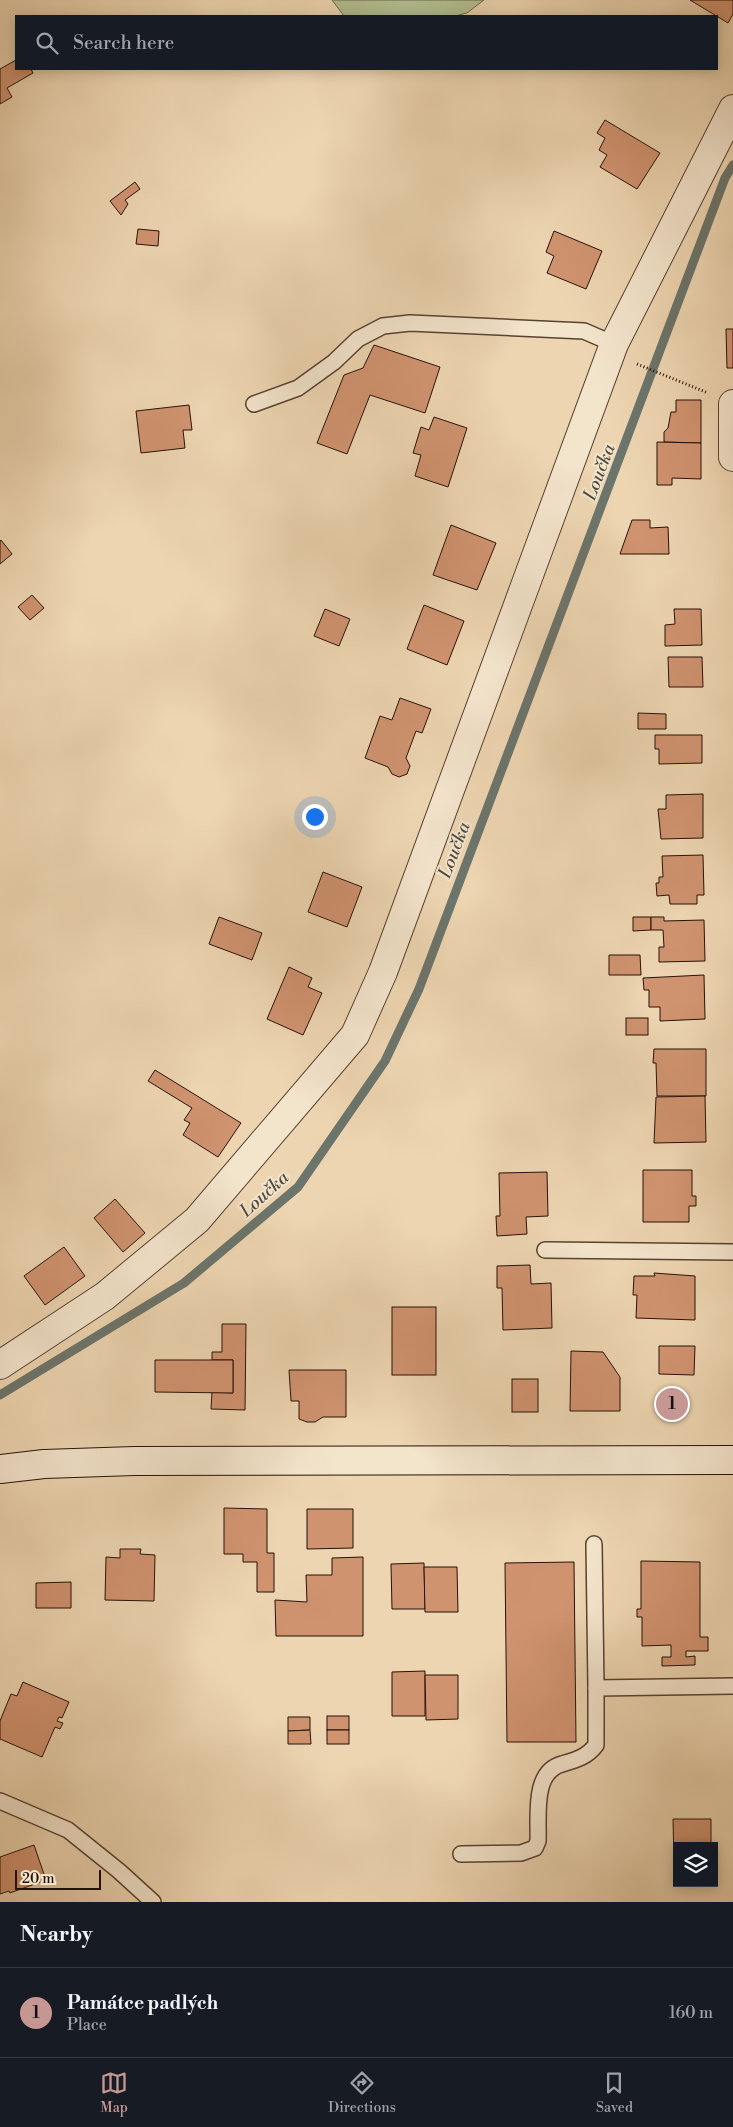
<!DOCTYPE html>
<html lang="en">
<head>
<meta charset="utf-8">
<style>
	body { margin:0; font-family:"Libre Bodoni",serif; background:#20242c; color:#f1f3f6 }
	.controls { position:absolute; right:15px; bottom:15px; display:grid; overflow:hidden; border-radius:0px; box-shadow:0 2px 12px #0003 }
	.controls button { width:45px; height:45px; display:grid; place-items:center; padding:0; border:0; border-bottom:1px solid #363941; background:#171b24; color:#f1f3f6; font:25px sans-serif }
	.scale { position:absolute; left:15px; bottom:12px; width:86px; box-sizing:border-box; padding-left:5px; border:2px solid #271107; border-top:0; font-size:14px; line-height:18px; white-space:nowrap; color:#271107; -webkit-text-stroke:4px #f3e4cc; paint-order:stroke }
	.you { position:absolute; left:314px; top:816px; width:18px; height:18px; margin:-12px; border:4px solid #fff; border-radius:50%; background:#1a73e8; box-shadow:0 0 0 8px #1a73e833 }
	.badge { display:grid; place-items:center; width:32px; height:32px; border-radius:50%; background:#c59692; color:#111; font-size:16px; font-weight:700 }
	.pin { position:absolute; translate:-50% -50%; border:2px solid #fff; box-shadow:0 1px 5px #0006 }
	.list { margin:0; padding:0; list-style:none }
	h2 { display:flex; justify-content:space-between; align-items:center; height:65px; margin:0; padding:0 20px; font-size:21px }
	h2 small { font-size:16px; font-weight:400; color:#9ea1a6 }
	.list li { display:grid; grid-template-columns:32px 1fr auto; gap:15px; align-items:center; box-sizing:border-box; height:90px; padding:0 20px; border-top:1px solid #363941 }
	.list b { display:block; font-size:19px; white-space:nowrap }
	.list p { margin:0; font-size:16px; white-space:nowrap; color:#9ea1a6 }
	.list em { font-size:16px; font-style:normal; color:#9ea1a6 }
	.icon { flex:none; width:28px; height:28px; fill:none; stroke:currentColor; stroke-width:2; stroke-linecap:round; stroke-linejoin:round }
	.map { position:relative; flex:none; width:733px; height:1902px; overflow:hidden }
	.search { position:absolute; background:#171b24; box-shadow:0 2px 12px #0003; left:15px; right:15px; top:15px; height:55px; display:flex; align-items:center; gap:12px; box-sizing:border-box; padding:0 18px; border-radius:0px; color:#9ea1a6; font-size:19px }
	.sheet { height:155px; background:#171b24 }
	nav { display:flex; justify-content:space-around; align-items:center; box-sizing:border-box; height:70px; border-top:1px solid #363941; background:#171b24; font-size:14px; color:#9ea1a6 }
	nav a { display:grid; justify-items:center; gap:2px }
	nav .on { color:#c59692 }
	.map>svg:first-child { display:block }
	.green { fill:#b2be91; stroke:#6c684c }
	.lines { fill:none; stroke-linecap:round; stroke-linejoin:round }
	.stream { stroke:#6c756c; stroke-width:9 }
	.building { fill:#d09370; stroke:#271107 }
	.lane-casing { stroke:#584232; stroke-width:18 }
	.street-casing { stroke:#584232; stroke-width:30 }
	.secondary-casing { stroke:#271107; stroke-width:30 }
	.path { stroke:#271107; stroke-width:3; stroke-dasharray:1 2.5; stroke-linecap:butt }
	.lane { stroke:#f3e4cc; stroke-width:15 }
	.street { stroke:#f3e4cc; stroke-width:28 }
	.secondary { stroke:#f3e4cc; stroke-width:28 }
	.labels { text-anchor:middle; stroke-width:4; stroke-linejoin:round; paint-order:stroke }
	.water-label { font-size:18px; font-style:italic; fill:#4f4b42; stroke:#f3e4cc }
</style>
</head>
<body>
<div class="map">
<svg width="733" height="1902" viewBox="0 0 733 1902">
	<rect width="100%" height="100%" fill="#edd5b1"/>
	<filter id="stains"><feTurbulence type="fractalNoise" baseFrequency=".004" numOctaves="4"/><feColorMatrix values="0 0 0 0 .2 0 0 0 0 .09 0 0 0 0 .02 0 0 0 .5 -.17"/></filter>
	<radialGradient id="worn" r=".72"><stop offset=".6" stop-color="#630" stop-opacity="0"/><stop offset="1" stop-color="#630" stop-opacity=".3"/></radialGradient>
	<path class="green" d="M332 0H484L467 13 455 16H344Z"/>
	<g class="lines">
		<path class="stream" d="M0 1395 184 1283 298 1187 385 1061 419 989 725 178 733 165"/>
	</g>
	<g class="building">
		<path d="M690 0H733V14L728 23Z"/>
		<path d="M16 60V69H31L33 73 7 88 12 97 0 104V69Z"/>
		<path d="M605 120 660 153 637 189 600 167 607 155 599 150 605 138 597 133Z"/>
		<path d="M135 182 140 189 125 200 128 204 121 215 110 201Z"/>
		<path d="M138 229 159 231 158 246 136 244Z"/>
		<path d="M554 231 602 251 586 289 547 273 554 256 546 252Z"/>
		<path d="M726 329H733V368H727Z"/>
		<path d="M374 345 440 367 425 413 370 395 347 454 317 443 344 375 363 368Z"/>
		<path d="M676 400H701V443L664 442V432L668 428 671 412H676Z"/>
		<path d="M189 405 192 430H183L185 448 141 453 136 411Z"/>
		<path d="M434 417 467 428 448 487 415 476 421 455 413 453 421 427 429 430Z"/>
		<path d="M657 442 701 443V479L672 478V485H657Z"/>
		<path d="M632 520H650V528L668 527 669 554H620Z"/>
		<path d="M451 525 496 543 477 590 433 575Z"/>
		<path d="M1 540 12 554 0 564V541Z"/>
		<path d="M32 595 44 608 30 620 18 607Z"/>
		<path d="M424 605 464 621 447 665 407 649Z"/>
		<path d="M325 609 350 619 339 646 314 636Z"/>
		<path d="M674 609H701L702 645 665 646V625L675 624Z"/>
		<path d="M668 657H702L703 687H669Z"/>
		<path d="M400 698 431 709 422 733 416 731 406 758 410 766 407 774 399 777 392 774 388 767 365 758 380 716 392 720Z"/>
		<path d="M638 713 666 714V729H638Z"/>
		<path d="M655 735H702V763L659 764V749H655Z"/>
		<path d="M703 794V838L661 839 658 809H666V795Z"/>
		<path d="M703 855 704 895H697V904H670L669 895 657 896 656 883H659V877H663L662 856Z"/>
		<path d="M323 872 362 887 347 927 308 912Z"/>
		<path d="M219 917 262 933 252 960 209 944Z"/>
		<path d="M633 917H651V930L633 931Z"/>
		<path d="M651 917H664V921L704 920 705 961 659 962V947H664L663 930H651Z"/>
		<path d="M609 955H640L641 975H609Z"/>
		<path d="M289 967 312 978 308 987 322 993 303 1035 267 1019Z"/>
		<path d="M704 975 705 1019 660 1021V1007H649V990H644L643 978Z"/>
		<rect x="626" y="1018" width="22" height="17"/>
		<path d="M654 1049H706V1096H657L656 1063H653Z"/>
		<path d="M155 1070 241 1123 218 1157 183 1135 190 1123 184 1120 192 1108 148 1081Z"/>
		<path d="M705 1096 706 1142 654 1143 656 1097Z"/>
		<path d="M643 1170H692V1196H696V1206H689V1222H643Z"/>
		<path d="M547 1172 548 1216 526 1217 527 1234 497 1236 496 1216H500L499 1173Z"/>
		<path d="M115 1199 145 1233 123 1252 94 1218Z"/>
		<path d="M64 1247 85 1276 45 1305 24 1276Z"/>
		<path d="M530 1265 531 1284 551 1283 552 1328 503 1330 502 1288H497V1266Z"/>
		<path d="M654 1273 695 1276V1320L636 1318 637 1295H633L634 1276H655Z"/>
		<rect x="392" y="1307" width="44" height="68"/>
		<path d="M222 1324H246L245 1410 211 1409 212 1392 233 1393V1360H212V1352H222Z"/>
		<path d="M659 1346H695L694 1375 659 1374Z"/>
		<path d="M571 1351 603 1352 620 1377V1411H570Z"/>
		<path d="M155 1360H233V1393L155 1392Z"/>
		<path d="M289 1370H346V1417H323L315 1422H307L299 1419V1401H291Z"/>
		<rect x="512" y="1379" width="26" height="33"/>
		<path d="M224 1508 267 1509V1553H274V1592H257V1562H243V1554H224Z"/>
		<path d="M307 1509H353V1548L307 1549Z"/>
		<path d="M120 1549H141L140 1554 155 1555 154 1601 105 1600 106 1557 120 1558Z"/>
		<path d="M363 1557V1636H276L275 1600 307 1602 306 1575H332V1558Z"/>
		<path d="M641 1561 700 1562V1637H708V1651H686V1657L695 1656V1665L662 1666V1657H671V1645L642 1646V1617H637V1609H641Z"/>
		<path d="M574 1562 576 1742H507L505 1563Z"/>
		<path d="M424 1563 425 1609H392L391 1564Z"/>
		<path d="M424 1567H457L458 1612H425Z"/>
		<path d="M71 1582V1608H36V1583Z"/>
		<path d="M425 1671V1716H392V1672Z"/>
		<path d="M425 1675H458V1719L426 1720Z"/>
		<path d="M23 1682 69 1702 62 1718 59 1717 57 1721 63 1723 60 1729 55 1727 42 1757 0 1739V1721L11 1694 17 1696Z"/>
		<rect x="327" y="1716" width="22" height="14"/>
		<path d="M288 1717H310V1730L288 1731Z"/>
		<path d="M310 1730 311 1744H288V1731Z"/>
		<rect x="327" y="1730" width="22" height="14"/>
		<path d="M673 1819H711V1846H677V1862H674Z"/>
		<path d="M34 1845 46 1880 10 1893 9 1891 0 1894V1857Z"/>
	</g>
	<g class="lines">
		<defs>
			<g id="lane">
				<path d="M254 404 298 388 334 362 358 339 383 326 410 323 584 331 614 344"/>
				<path d="M545 1250 733 1252"/>
				<path d="M594 1544 596 1688 733 1686"/>
				<path d="M0 1801 68 1830 119 1871 153 1902"/>
				<path d="M461 1854 521 1853 535 1848 538 1841C539 1817 532 1772 562 1764 576 1760 587 1757 596 1745V1688"/>
			</g>
			<g id="street">
				<path d="M733 404V457"/>
				<path d="M0 1365 105 1296 197 1220 355 1035 383 972 614 344 733 109"/>
			</g>
			<path id="secondary" d="M0 1469 44 1464 134 1461 733 1460"/>
		</defs>
		<use href="#lane" class="lane-casing"/>
		<use href="#street" class="street-casing"/>
		<use href="#secondary" class="secondary-casing"/>
		<path class="path" d="M637 364 708 393"/>
		<use href="#lane" class="lane"/>
		<use href="#street" class="street"/>
		<use href="#secondary" class="secondary"/>
	</g>
	<g class="labels">
		<g class="water-label">
			<text transform="translate(599 472) rotate(-69)" y="6">Loučka</text>
			<text transform="translate(454 850) rotate(-69)" y="6">Loučka</text>
			<text transform="translate(264 1194) rotate(-42)" y="6">Loučka</text>
		</g>
	</g>
	<rect width="100%" height="100%" filter="url(#stains)"/>
	<rect width="100%" height="100%" fill="url(#worn)"/>
</svg>
<div class="controls">
<button><svg class="icon" aria-label="layers" viewBox="0 0 24 24"><path d="M12 4l9 5-9 5-9-5zM3 14l9 5 9-5"/></svg></button>
</div>
<div class="scale">20 m</div>
<div class="you"></div>
<div class="pin badge" style="left:672px;top:1404px">1</div>
<div class="search"><svg class="icon" aria-label="search" viewBox="0 0 24 24"><circle cx="10" cy="10" r="6"/><path d="M15 15l6 6"/></svg>Search here</div>
</div>
<section class="sheet">
<h2>Nearby<small></small></h2>
<ul class="list">
<li><span class="badge">1</span><div><b>Památce padlých</b><p>Place</p></div><em>160 m</em></li>
</ul>
</section>
<nav>
<a class="on"><svg class="icon" aria-label="map" viewBox="0 0 24 24"><path d="M3 6l6-2 6 2 6-2v14l-6 2-6-2-6 2zM9 4v14M15 6v14"/></svg>Map</a>
<a><svg class="icon" aria-label="directions" viewBox="0 0 24 24"><path d="M12 3l9 9-9 9-9-9zM9 14v-3h6M13 9l2 2-2 2"/></svg>Directions</a>
<a><svg class="icon" aria-label="saved" viewBox="0 0 24 24"><path d="M7 4h10v16l-5-4-5 4z"/></svg>Saved</a>
</nav>
</body>
</html>
